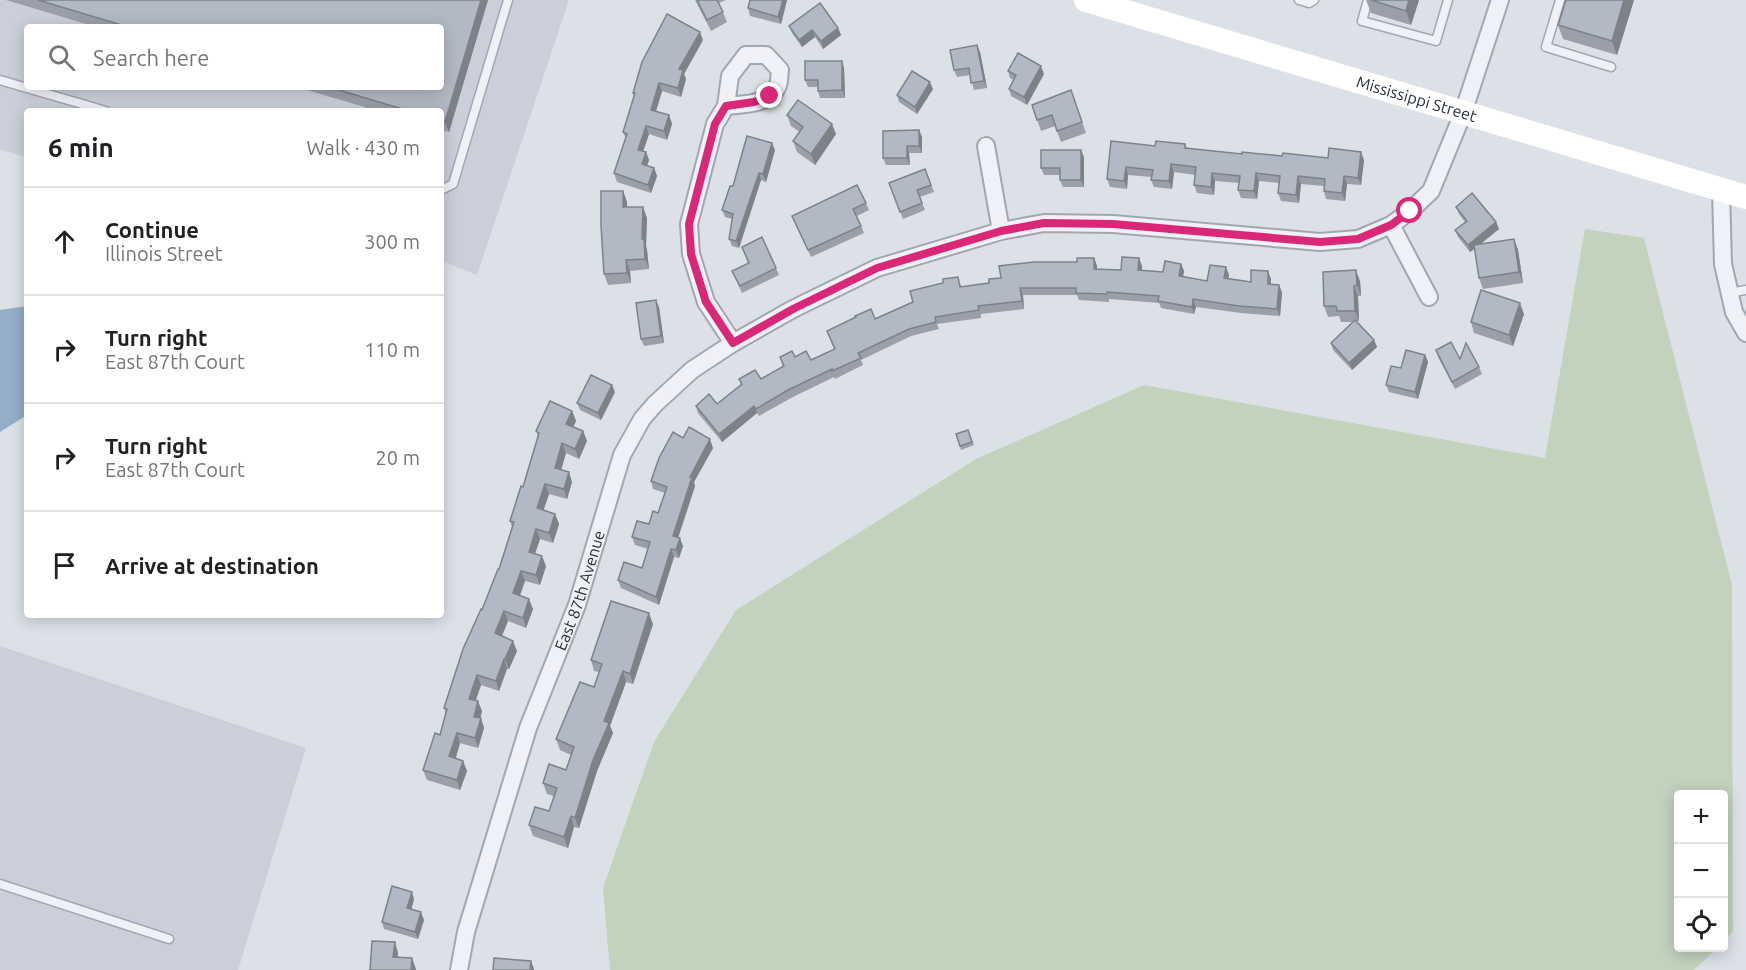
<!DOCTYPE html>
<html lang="en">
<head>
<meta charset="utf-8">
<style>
	body { margin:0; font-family:Ubuntu,sans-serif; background:#f2f2f2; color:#202124 }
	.controls { position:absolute; right:18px; bottom:18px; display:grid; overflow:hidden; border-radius:6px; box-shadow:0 3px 15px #0003 }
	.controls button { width:54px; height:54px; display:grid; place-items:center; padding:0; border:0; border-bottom:2px solid #e0e0e0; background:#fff; color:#202124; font:30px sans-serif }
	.stop { position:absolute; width:18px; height:18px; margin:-14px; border:4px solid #db2777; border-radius:50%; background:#fff }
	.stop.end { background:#db2777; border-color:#fff; box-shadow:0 2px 6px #0008 }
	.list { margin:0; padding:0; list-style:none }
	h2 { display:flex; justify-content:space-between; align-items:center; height:78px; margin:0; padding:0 24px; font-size:26px }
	h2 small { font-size:20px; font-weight:400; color:#757577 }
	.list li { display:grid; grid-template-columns:39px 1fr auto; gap:18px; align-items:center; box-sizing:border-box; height:108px; padding:0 24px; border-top:2px solid #e0e0e0 }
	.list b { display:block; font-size:22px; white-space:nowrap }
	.list p { margin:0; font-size:20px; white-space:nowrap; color:#757577 }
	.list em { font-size:20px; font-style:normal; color:#757577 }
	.icon { flex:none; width:33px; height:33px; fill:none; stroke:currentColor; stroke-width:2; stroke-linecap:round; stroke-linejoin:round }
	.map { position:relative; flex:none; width:1746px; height:970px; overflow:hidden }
	.search { position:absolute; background:#fff; box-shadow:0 3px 15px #0003; left:24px; top:24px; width:420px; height:66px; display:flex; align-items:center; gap:15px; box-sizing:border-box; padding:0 21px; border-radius:6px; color:#757577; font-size:22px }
	.panel { position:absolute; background:#fff; box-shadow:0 3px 15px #0003; left:24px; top:108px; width:420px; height:510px; border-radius:6px }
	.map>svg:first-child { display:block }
	.built { fill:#cacfda; fill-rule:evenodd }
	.green { fill:#c2d2bd }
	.water { fill:#94aeca }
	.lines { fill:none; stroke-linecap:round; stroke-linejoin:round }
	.lane-casing { stroke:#a1a7b1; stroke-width:11 }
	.street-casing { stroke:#a1a7b1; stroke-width:20 }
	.lane { stroke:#eff1f6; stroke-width:8 }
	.street { stroke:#eff1f6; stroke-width:16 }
	.secondary { stroke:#fff; stroke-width:24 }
	.wall { fill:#9a9fa9 }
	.shaded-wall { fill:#7d8289 }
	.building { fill:#b3b9c4; stroke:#7d8289; stroke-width:1.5 }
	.route { stroke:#db2777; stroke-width:8 }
	.labels { text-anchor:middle; stroke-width:6; stroke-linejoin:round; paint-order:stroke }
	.street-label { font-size:16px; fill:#252e3f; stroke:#ebeff5 }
</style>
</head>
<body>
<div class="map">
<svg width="1746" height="970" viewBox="0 0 1746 970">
	<rect width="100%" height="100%" fill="#dce0e7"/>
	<g class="built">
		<path d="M0 0H569L477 275 441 261V111H27V157L0 150ZM27 27H441V87H27Z"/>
		<path d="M0 646 306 748 238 970H0Z"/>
	</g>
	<path class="green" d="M1585 229 1644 238 1732 585 1733 931 1724 941V794H1678V948H1717L1694 970H610L603 888 654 742 736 610 976 459 1144 385 1545 458Z"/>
	<path class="water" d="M27 306V415L0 432V310Z"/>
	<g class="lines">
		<defs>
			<g id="lane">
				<path d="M1299 0 1309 3 1314 0"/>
				<path d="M1368 0 1362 21 1436 41 1448 0"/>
				<path d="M1560 0 1546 47 1611 67"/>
				<path d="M0 80 106 111"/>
				<path d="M441 190 453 184 508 0"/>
				<path d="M1729 293 1746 290"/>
				<path d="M0 884 169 939"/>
			</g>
			<g id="street">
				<path d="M726 106C743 104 772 105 778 85 780 80 779 74 780 70L766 55H746L730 76 726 106 715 124 689 224 691 254 706 302 733 343"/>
				<path d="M986 146 1001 231"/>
				<path d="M1721 190 1723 264 1734 312 1746 333"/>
				<path d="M1391 225 1429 297"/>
				<path id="s1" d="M459 970 466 932 528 728 577 605 622 455 642 419 655 404 692 370 733 343 793 309 877 268 1001 231 1044 223 1113 224 1320 242 1358 239 1391 225 1410 211 1431 191 1463 113 1500 0"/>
			</g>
		</defs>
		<use href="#lane" class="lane-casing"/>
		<use href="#street" class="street-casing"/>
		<use href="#lane" class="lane"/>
		<use href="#street" class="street"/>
		<path class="secondary" id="s2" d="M1086 0 1746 197"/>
	</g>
	<g class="wall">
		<path d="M6 0H488L449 132 441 130V111H378L297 87H441V27H96Z"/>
		<path d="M695 0H726L719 3 727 22 711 31Z"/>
		<path d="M750 0H787L781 24 750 16 748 8Z"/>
		<path d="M1366 0H1419L1411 25 1371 13Z"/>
		<path d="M1634 0 1617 55 1563 39 1558 25Z"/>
		<path d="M789 26 838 28 841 35 823 49 815 37 802 47 792 33Z"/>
		<path d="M703 40 684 74 686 79 681 97 662 91 656 111 669 115 672 124 667 140 649 134 643 151 646 152 649 160 647 166 654 168 657 176 651 193 617 182 614 173 626 139 623 132 634 97 633 93Z"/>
		<path d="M980 52 987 88 974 90 970 75 957 77 954 70Z"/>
		<path d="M842 61 844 68 845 98H820L818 91V87H808L805 80Z"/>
		<path d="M1008 71 1044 74 1027 105 1011 96 1009 89 1014 80 1010 78Z"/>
		<path d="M933 89 917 114 899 102 897 95Z"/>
		<path d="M1071 90 1086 133 1061 142 1055 126 1041 131 1032 105Z"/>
		<path d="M787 115 836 134 815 165 797 152 793 141 800 132 791 126Z"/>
		<path d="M919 130 922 137V153H909L910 165H886L883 158Z"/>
		<path d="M1185 144 1187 148 1242 154 1364 160 1361 185 1347 184 1345 201 1326 199 1324 191V186L1301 184 1299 203 1281 201 1278 193 1279 183 1259 181 1257 199 1241 198 1238 190 1239 183 1215 181 1214 195 1197 193 1194 185 1195 175 1174 172 1172 189 1154 187 1151 180 1152 177 1128 175 1127 189 1110 187 1107 179 1155 146Z"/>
		<path d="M775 150 766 182 761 180 739 248 732 246 729 239 732 219 725 217 722 210 733 186Z"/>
		<path d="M1084 157V187H1063L1060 180V175H1044L1041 168Z"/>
		<path d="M925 169 934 192 920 197 925 210 903 219 889 183Z"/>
		<path d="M623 191 627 202V207L647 218 646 246 647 250 649 269 630 271 631 283 608 285 604 274Z"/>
		<path d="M866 203 869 210 857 216 864 233 811 257 792 216Z"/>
		<path d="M1456 207 1496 222 1499 229 1481 244 1514 239 1518 250 1523 283 1483 289 1479 278 1475 249 1470 252 1458 237 1455 230 1465 222 1459 214Z"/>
		<path d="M742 247 776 268 779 275 742 293 732 271 748 263Z"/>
		<path d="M1094 258 1097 266V269L1121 270 1142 266V270L1163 272 1181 264 1184 271 1183 276 1207 281 1229 275 1228 279 1251 282 1271 279V284L1282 292 1280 316 1241 313 1196 307 1194 314 1161 308 1159 303 1109 299V302L1079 300 1077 295H1023L1024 309 981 314V318L937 324 939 329 911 336 861 360 863 365 835 379 834 377 791 398 759 416 757 413 722 442 698 413 696 406 717 404 741 385 739 379H761L783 367 780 357H795L811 360 834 349 827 331 875 319 961 284V287L989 283 1001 278Z"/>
		<path d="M1360 281 1361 296H1358L1359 321H1357L1374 340 1377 347 1352 370 1333 350 1331 343 1353 322H1341L1339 316 1328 317 1324 306Z"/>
		<path d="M659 307 664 343 644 346 641 339Z"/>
		<path d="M1524 314 1513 346 1474 333 1471 322Z"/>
		<path d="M1436 350 1479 367 1482 374 1455 389 1438 357Z"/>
		<path d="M1425 355 1428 362 1418 399 1389 392 1386 385 1401 368Z"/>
		<path d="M615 392 601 420 580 410 577 403Z"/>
		<path d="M572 411 576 421 573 427 583 431 587 441 579 459 566 453 561 469 572 482 567 499 549 494 543 510 555 514 559 524 553 543 540 539 535 554 546 566 540 585 525 581 520 596 533 609 526 628 508 621 502 636 517 651 509 669H507L499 691 481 685 475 701 482 711 480 718 484 728 478 748 460 743 456 758 463 761 467 771 460 790 427 780 423 770 440 735 446 714 444 708 499 569 512 527 510 521 523 487 538 436 536 431Z"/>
		<path d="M968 430 974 445 961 450 956 434Z"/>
		<path d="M683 438 713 448 694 482 695 486 678 538 683 546 679 558 674 557 659 605 621 588 618 580 642 568 648 549 635 545 632 537 649 524 658 513 665 493 653 489 651 481Z"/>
		<path d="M653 624 633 684 626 682 610 726 613 733 597 771 579 828 574 827 568 848 533 836 529 825 549 811 554 796 547 794 543 783 566 770 571 755 560 750 556 739 594 687 599 672 594 671 591 660Z"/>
		<path d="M414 899 411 910 424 920 418 939 384 929 382 922Z"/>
	</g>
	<g class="shaded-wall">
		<path d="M481 0H488L449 132 445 122Z"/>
		<path d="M783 0H787L781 24 778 17Z"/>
		<path d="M1409 0H1419L1411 25 1406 11Z"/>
		<path d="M1624 0H1634L1617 55 1612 41Z"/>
		<path d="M838 28 841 35 823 49 821 41Z"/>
		<path d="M812 30 815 37 802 47 799 40Z"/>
		<path d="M700 32 703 40 684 74 686 79 681 97 678 88 679 69Z"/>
		<path d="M977 45 980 52 987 88 984 81Z"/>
		<path d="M842 61 844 68 845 98 842 90Z"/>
		<path d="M1041 66 1044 74 1027 105 1024 97Z"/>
		<path d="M930 82 933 89 917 114 915 107Z"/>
		<path d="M659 83 662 91 654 118 651 110Z"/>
		<path d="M669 115 672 124 667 140 664 131Z"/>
		<path d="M832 124 836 134 815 165 811 154Z"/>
		<path d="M646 126 649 134 641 158 638 150Z"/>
		<path d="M919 130 922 137V153L919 146Z"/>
		<path d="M772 143 775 150 766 182 763 174Z"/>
		<path d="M907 146 909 153 910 165 907 158Z"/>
		<path d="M1081 150 1084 157V187L1081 180Z"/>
		<path d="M646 152 649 160 645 172 642 164Z"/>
		<path d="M1361 152 1364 160 1361 185 1358 178Z"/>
		<path d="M1171 164 1174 172 1172 189 1169 181Z"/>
		<path d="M1126 167 1128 175 1127 189 1124 181Z"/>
		<path d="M654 168 657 176 651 193 648 185Z"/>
		<path d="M759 173 761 180 739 248 736 241Z"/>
		<path d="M1212 173 1215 181 1214 195 1211 187Z"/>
		<path d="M1256 173 1259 181 1257 199 1254 191Z"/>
		<path d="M1298 176 1301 184 1299 203 1296 195Z"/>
		<path d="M1344 176 1347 184 1345 201 1342 193Z"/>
		<path d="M623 191 627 202V217L623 207Z"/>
		<path d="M643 207 647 218 646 246 647 250 649 269 645 259 642 239Z"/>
		<path d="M1496 222 1499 229 1470 252 1468 245Z"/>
		<path d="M1514 239 1518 250 1523 283 1519 272Z"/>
		<path d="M1094 258 1097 266V276L1094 269Z"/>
		<path d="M1139 258 1142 266 1141 277 1138 270Z"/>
		<path d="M626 260 630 271 631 283 627 273Z"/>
		<path d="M1181 264 1184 271 1182 283 1179 276Z"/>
		<path d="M1226 267 1229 275 1227 286 1224 278Z"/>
		<path d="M1356 270 1360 281 1361 296 1357 285Z"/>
		<path d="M1268 271 1271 279 1270 291 1268 284Z"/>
		<path d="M1279 285 1282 292 1280 316 1277 309Z"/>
		<path d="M1354 286 1358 296 1359 321 1355 311Z"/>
		<path d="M1020 288 1023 295 1024 309 1022 301Z"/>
		<path d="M1193 299 1196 307 1194 314 1192 307Z"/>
		<path d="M656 300 659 307 664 343 661 336Z"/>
		<path d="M1520 303 1524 314 1513 346 1509 335Z"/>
		<path d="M1374 340 1377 347 1352 370 1349 363Z"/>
		<path d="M1425 355 1428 362 1418 399 1415 392Z"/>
		<path d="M612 385 615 392 601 420 598 413Z"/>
		<path d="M754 406 757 413 722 442 719 434Z"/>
		<path d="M572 411 576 421 570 434 566 424Z"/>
		<path d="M583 431 587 441 579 459 575 449Z"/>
		<path d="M710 439 713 448 694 482 695 486 676 544 673 536 690 477Z"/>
		<path d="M562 443 566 453 559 478 555 468Z"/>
		<path d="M569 472 572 482 567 499 564 489Z"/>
		<path d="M545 484 549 494 541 518 537 508Z"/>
		<path d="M555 514 559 524 553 543 549 533Z"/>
		<path d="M536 529 540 539 532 562 529 552Z"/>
		<path d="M680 538 683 546 679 558 676 550Z"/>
		<path d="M671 549 674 557 659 605 656 597Z"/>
		<path d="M542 556 546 566 540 585 536 575Z"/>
		<path d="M521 571 525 581 517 603 513 593Z"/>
		<path d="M529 599 533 609 526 628 523 618Z"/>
		<path d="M504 611 508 621 499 643 495 633Z"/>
		<path d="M649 613 653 624 633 684 630 674Z"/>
		<path d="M513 641 517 651 509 669 505 659Z"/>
		<path d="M504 659 507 669 499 691 496 681Z"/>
		<path d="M623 671 626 682 610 726 613 733 597 771 579 828 575 818 604 721Z"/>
		<path d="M477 675 481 685 473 709 469 699Z"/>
		<path d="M478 701 482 711 478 726 474 717Z"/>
		<path d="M481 718 484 728 478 748 475 738Z"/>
		<path d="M457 733 460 743 453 766 449 756Z"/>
		<path d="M463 761 467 771 460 790 457 780Z"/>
		<path d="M571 816 574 827 568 848 564 837Z"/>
		<path d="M412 892 414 899 410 915 407 908Z"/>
		<path d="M421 912 424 920 418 939 415 932Z"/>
		<path d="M395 942 398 953 397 967 393 957Z"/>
		<path d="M412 958 416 969V970H411Z"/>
		<path d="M531 961 534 969V970H530Z"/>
	</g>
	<g class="building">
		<path d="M38 0H481L445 122 441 120V111H409L329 87H441V27H128Z"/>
		<path d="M697 0H717L723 12 707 20Z"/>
		<path d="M750 0H783L778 17 748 8Z"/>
		<path d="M1371 0H1409L1406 11Z"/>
		<path d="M1566 0H1624L1612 41 1558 25Z"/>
		<path d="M820 3 838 28 821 41 812 30 799 40 789 26Z"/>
		<path d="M667 14 700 32 679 69 683 70 678 88 659 83 651 110 669 115 664 131 646 126 638 150 646 152 642 164 654 168 648 185 614 173 627 134 623 132 635 93H633L642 62Z"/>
		<path d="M977 45 984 81 971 83 969 68 954 70 950 50Z"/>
		<path d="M1018 53 1041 66 1024 97 1009 89 1016 75 1008 71Z"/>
		<path d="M805 61H842V90L818 91V80H805Z"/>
		<path d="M912 71 930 82 915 107 897 95Z"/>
		<path d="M1071 90 1082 122 1057 131 1052 115 1037 120 1032 105Z"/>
		<path d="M798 100 832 124 811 154 793 141 803 127 787 115Z"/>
		<path d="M919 130V146H907V158H883V131Z"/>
		<path d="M747 136 772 143 763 174 759 173 736 241 729 239 733 214 722 210 730 186H733Z"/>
		<path d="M1111 141 1155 146 1156 141 1185 144V148L1242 154V152L1282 156 1283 153 1328 158 1329 148 1361 152 1358 178 1344 176 1342 193 1324 191 1325 179 1298 176 1296 195 1278 193 1280 176 1256 173 1254 191 1238 190 1240 176 1212 173 1211 187 1194 185 1196 167 1171 164 1169 181 1151 180 1153 170 1126 167 1124 181 1107 179Z"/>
		<path d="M1041 150H1081V180H1060V168H1041Z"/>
		<path d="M925 169 931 185 917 190 922 203 900 212 889 183Z"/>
		<path d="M857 185 866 203 853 209 861 226 808 250 792 216Z"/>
		<path d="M601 191H623V207H643L642 239H644L645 259 626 260 627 273 604 274 601 226Z"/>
		<path d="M1472 193 1496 222 1468 245 1455 230 1467 221 1456 207Z"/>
		<path d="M762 237 776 268 740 286 732 271 749 263 742 247Z"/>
		<path d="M1514 239 1519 272 1479 278 1474 245Z"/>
		<path d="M1122 257 1139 258 1138 270 1163 272 1165 261 1181 264 1179 276 1207 281 1210 265 1226 267 1224 278 1251 282V270L1268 271V284L1279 285 1277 309 1239 306 1193 299 1192 307 1158 301 1159 296 1107 292V294L1076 293V288H1020L1022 301 978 306 979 310 935 317 936 322 909 329 858 353 861 358 832 371V369L788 390 756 409 754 406 719 434 696 406 709 394 717 404 742 384 739 379 755 370 761 379 784 366 780 357 792 351 795 357 806 351 811 360 835 349 827 331 856 317 855 316 871 309 875 319 913 302 910 291 943 283V279L958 277 960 287 989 283V279L1001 278 999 266 1034 262H1077V258H1094V269L1121 270Z"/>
		<path d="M1356 270 1357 285 1354 286 1355 311H1337L1336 306H1324L1323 272Z"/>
		<path d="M1481 290 1520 303 1509 335 1471 322Z"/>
		<path d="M656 300 661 336 641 339 636 303Z"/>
		<path d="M1355 320 1374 340 1349 363 1331 343Z"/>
		<path d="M1451 342 1460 359 1466 343 1479 367 1452 382 1436 350Z"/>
		<path d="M1406 350 1425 355 1415 392 1386 385 1391 366 1401 368Z"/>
		<path d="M591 375 612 385 598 413 577 403Z"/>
		<path d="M550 401 572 411 566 424 583 431 575 449 562 443 555 468 569 472 564 489 545 484 537 508 555 514 549 533 536 529 529 552 542 556 536 575 521 571 513 593 529 599 523 618 504 611 495 633 513 641 505 659H504L496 681 477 675 469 699 478 701 474 717 481 718 475 738 457 733 449 756 463 761 457 780 423 770 435 733 440 735 447 709 444 708 463 649 481 609 482 610 498 569H499L514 522 510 521 521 486 523 487 539 433 536 431Z"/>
		<path d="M689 427 710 439 690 477H692L673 536 680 538 676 550 671 549 656 597 618 580 624 562 642 568 650 542 632 537 637 521 649 524 653 511 658 513 667 487 651 481 659 458 673 432 683 438Z"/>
		<path d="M968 430 972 442 960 446 956 434Z"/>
		<path d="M611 601 649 613 630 674 623 671 604 721 609 723 593 760 575 818 571 816 564 837 529 825 535 807 549 811 557 788 543 783 549 764 566 770 574 747 556 739 580 682 594 687 602 664 591 660Z"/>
		<path d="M392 886 412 892 407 908 421 912 415 932 382 922Z"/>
		<path d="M372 941 395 942 393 957 412 958 411 970H370Z"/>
		<path d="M494 958 531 961 530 970H493Z"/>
	</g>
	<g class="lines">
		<path class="route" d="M770 96 754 102 726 106 715 124 689 224 691 254 706 302 733 343 793 309 877 268 1001 231 1044 223 1113 224 1320 242 1358 239 1391 225 1410 211"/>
	</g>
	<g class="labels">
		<g class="street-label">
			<text dy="6" stroke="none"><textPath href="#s2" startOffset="345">Mississippi Street</textPath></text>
			<text dy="6" stroke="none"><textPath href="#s1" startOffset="399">East 87th Avenue</textPath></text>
		</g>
	</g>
</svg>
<div class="controls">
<button>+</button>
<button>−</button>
<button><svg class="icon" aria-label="locate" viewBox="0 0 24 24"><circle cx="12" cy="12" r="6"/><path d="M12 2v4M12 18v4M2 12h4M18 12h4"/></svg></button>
</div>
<div class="stop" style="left:1410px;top:211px"></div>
<div class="stop end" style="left:770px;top:96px"></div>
<div class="search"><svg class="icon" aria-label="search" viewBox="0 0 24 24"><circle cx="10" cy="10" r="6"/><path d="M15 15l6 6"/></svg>Search here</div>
<section class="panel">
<h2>6 min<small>Walk · 430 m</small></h2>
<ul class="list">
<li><svg class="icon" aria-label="ahead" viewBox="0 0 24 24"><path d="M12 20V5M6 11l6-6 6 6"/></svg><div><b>Continue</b><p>Illinois Street</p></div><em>300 m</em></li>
<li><svg class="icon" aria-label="right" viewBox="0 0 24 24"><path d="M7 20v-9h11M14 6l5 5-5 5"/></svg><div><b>Turn right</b><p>East 87th Court</p></div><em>110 m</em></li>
<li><svg class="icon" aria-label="right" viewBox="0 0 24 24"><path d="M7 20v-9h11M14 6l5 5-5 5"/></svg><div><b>Turn right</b><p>East 87th Court</p></div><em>20 m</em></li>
<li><svg class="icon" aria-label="arrive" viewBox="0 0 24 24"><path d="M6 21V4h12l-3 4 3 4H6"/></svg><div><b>Arrive at destination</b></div></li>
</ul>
</section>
</div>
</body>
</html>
